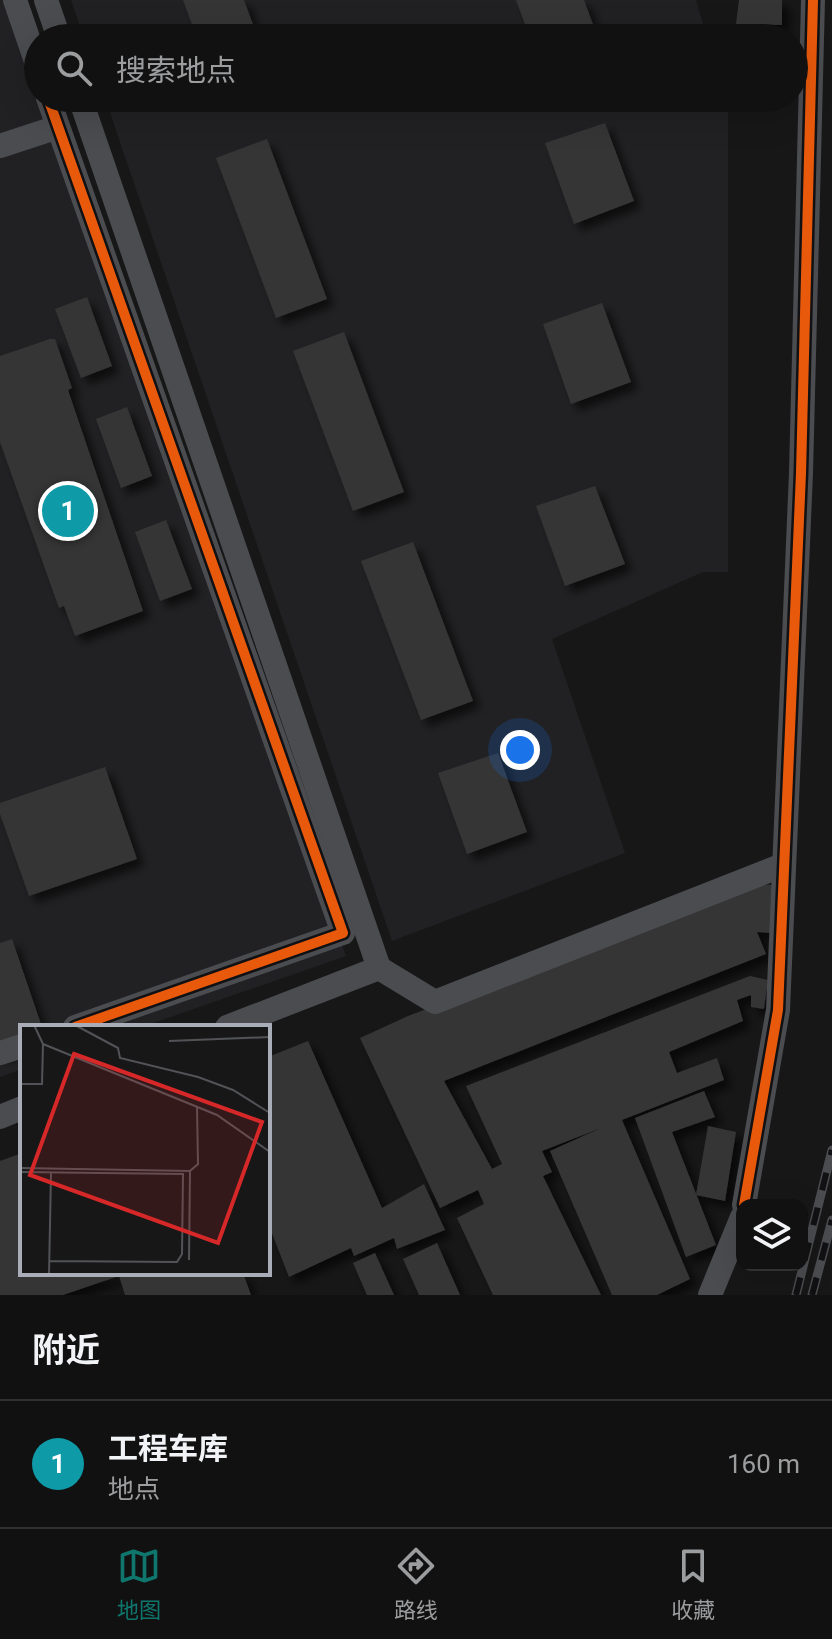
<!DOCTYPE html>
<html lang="zh">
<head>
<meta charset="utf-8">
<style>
	body { margin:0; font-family:Roboto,"Noto Sans SC",sans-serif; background:#1e1f1f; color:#f1f3f6 }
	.controls { position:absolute; right:24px; bottom:24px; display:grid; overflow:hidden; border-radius:16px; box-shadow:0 8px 32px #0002 }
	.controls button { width:72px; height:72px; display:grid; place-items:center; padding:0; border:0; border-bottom:2px solid #303131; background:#111; color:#f1f3f6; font:40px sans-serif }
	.you { position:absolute; left:520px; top:750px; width:28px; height:28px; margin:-20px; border:6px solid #fff; border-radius:50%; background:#1a73e8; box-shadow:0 0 0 12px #1a73e833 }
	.badge { display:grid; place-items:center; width:52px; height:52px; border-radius:50%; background:#0f766e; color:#fff; font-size:26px; font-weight:700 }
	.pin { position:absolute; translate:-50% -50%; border:4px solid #fff; box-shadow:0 2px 8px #0006 }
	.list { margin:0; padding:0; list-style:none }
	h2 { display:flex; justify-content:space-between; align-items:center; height:104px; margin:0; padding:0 32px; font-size:34px }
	h2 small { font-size:26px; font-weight:400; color:#9c9d9f }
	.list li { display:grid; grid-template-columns:52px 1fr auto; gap:24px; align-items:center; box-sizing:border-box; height:128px; padding:0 32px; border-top:2px solid #303131 }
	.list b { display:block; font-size:30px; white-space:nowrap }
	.list p { margin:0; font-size:26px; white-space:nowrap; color:#9c9d9f }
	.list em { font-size:26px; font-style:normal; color:#9c9d9f }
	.icon { flex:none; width:44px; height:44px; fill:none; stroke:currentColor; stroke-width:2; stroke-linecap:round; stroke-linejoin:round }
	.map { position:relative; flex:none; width:832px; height:1295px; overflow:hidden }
	.search { position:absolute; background:#111; box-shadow:0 8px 32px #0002; left:24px; right:24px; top:24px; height:88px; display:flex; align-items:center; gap:20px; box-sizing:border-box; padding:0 28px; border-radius:44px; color:#9c9d9f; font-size:30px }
	.sheet { height:232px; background:#111 }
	nav { display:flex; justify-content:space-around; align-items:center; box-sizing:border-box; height:112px; border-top:2px solid #303131; background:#111; font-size:22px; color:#9c9d9f }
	nav a { display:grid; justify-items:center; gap:4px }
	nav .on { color:#0f766e }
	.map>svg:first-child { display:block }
	.built { fill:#212123 }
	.building { fill:#353536; filter:url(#shadow) }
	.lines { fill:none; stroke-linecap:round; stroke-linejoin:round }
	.minor { stroke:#4b4c50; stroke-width:24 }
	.rail-casing { stroke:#4b4c4f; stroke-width:9 }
	.rail { stroke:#111113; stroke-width:6; stroke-dasharray:18; stroke-linecap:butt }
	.cycleway-casing { stroke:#111113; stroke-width:15 }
	.cycleway { stroke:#e8590c; stroke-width:10 }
	.inset-road { fill:none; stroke:#515357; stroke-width:2 }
	.view { fill:#d62828; fill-opacity:0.15; stroke:#d62828; stroke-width:4 }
	.inset-edge { fill:none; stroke:#a8adb8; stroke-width:4 }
</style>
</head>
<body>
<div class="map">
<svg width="832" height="1295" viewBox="0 0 832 1295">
	<defs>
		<filter id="shadow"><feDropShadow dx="7" dy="7" stdDeviation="4" flood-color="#0009"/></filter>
	</defs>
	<rect width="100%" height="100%" fill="#171717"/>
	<g class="built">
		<path d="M0 0H11L38 77V98H45L346 956 142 1027H22V1069L0 1077Z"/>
		<path d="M71 0H696L707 38H84Z"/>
		<path d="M105 98H725L728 110V572H703L552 639 625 853 392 941Z"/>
	</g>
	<g class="building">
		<path d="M183 0H244L258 38H197Z"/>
		<path d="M516 0H584L598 38H530Z"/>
		<path d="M739 0H782V25L736 24Z"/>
		<path d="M605 123 634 201 574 224 545 143Z"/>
		<path d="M267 139 327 299 276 318 216 158Z"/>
		<path d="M87 297 112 366 81 378 55 309Z"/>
		<path d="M602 303 631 382 571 404 543 324Z"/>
		<path d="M344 332 404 492 353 511 293 351Z"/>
		<path d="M50 339H55L72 388 68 390 143 611 75 636 64 606 59 608 0 442V356Z"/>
		<path d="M127 407 152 476 121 488 96 419Z"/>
		<path d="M595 486 625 564 565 586 536 506Z"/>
		<path d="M166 520 192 589 160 601 135 532Z"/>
		<path d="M413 542 473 701 421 720 361 561Z"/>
		<path d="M498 753 527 832 467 854 438 773Z"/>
		<path d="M105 767 137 859 29 896 0 814V803Z"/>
		<path d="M754 884 773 885 771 933 757 932 766 954 444 1081 492 1169 502 1164 466 1086 750 976 768 980 764 1009 751 1007V995L737 1000 743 1021 669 1052 677 1073 717 1058 724 1080 622 1120 690 1279 657 1295H612L550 1151 601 1128 542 1151 552 1172 543 1176 601 1295H493L457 1218 484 1204 478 1190 440 1208 360 1038 408 1016Z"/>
		<path d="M12 939 42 1027H22V1048L0 1055V943Z"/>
		<path d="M308 1041 382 1208 424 1184 445 1230 397 1249 394 1238 354 1256 351 1248 289 1277 268 1223V1057Z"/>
		<path d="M704 1091 715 1117 672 1132 716 1245 686 1257 635 1118Z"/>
		<path d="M708 1126 736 1132 725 1201 696 1195Z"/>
		<path d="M22 1153V1273H243L251 1295H125L119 1276 63 1295H0V1161Z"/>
		<path d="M437 1243 460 1295H419L403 1259Z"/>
		<path d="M375 1253 394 1295H367L353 1263Z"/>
	</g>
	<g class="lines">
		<g class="minor">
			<path d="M15 0 38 67"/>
			<path d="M46 0 59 38"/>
			<path d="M48 98 343 933 75 1027"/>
			<path d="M80 98 379 968"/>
			<path d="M0 146 58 127"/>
			<path d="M227 1027 379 968 435 1002 783 865"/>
			<path d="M0 1053 22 1046"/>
			<path d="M0 1117 22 1108"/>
			<path d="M744 1205 778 1010 801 473 813 0"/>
			<path d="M710 1295 742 1217"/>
		</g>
		<defs>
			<g id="rail">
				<path d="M796 1295 832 1150"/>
				<path d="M812 1295 832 1220"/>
			</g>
		</defs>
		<use href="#rail" class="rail-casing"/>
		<use href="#rail" class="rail"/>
		<defs>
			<g id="cycleway">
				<path d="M48 98 343 933 75 1027"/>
				<path d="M744 1205 778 1010 801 473 813 0"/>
			</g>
		</defs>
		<use href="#cycleway" class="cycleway-casing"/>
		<use href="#cycleway" class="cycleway"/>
	</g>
	<g transform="translate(20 1025)">
		<rect width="250" height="250" fill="#171717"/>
		<path class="inset-road" d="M55 0 98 23 100 33 178 52 213 65 250 88M149 16 250 12M23 19 197 90 250 127M0 59H22L23 19 14 0M0 143 170 146M0 147 163 149 162 229 157 237 29 236M169 235 170 146 178 139 177 82M29 250 31 148"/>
		<path class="view" d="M54 29 242 97 198 218 10 150Z"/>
		<rect width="250" height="250" class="inset-edge"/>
	</g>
</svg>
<div class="controls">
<button><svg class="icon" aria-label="layers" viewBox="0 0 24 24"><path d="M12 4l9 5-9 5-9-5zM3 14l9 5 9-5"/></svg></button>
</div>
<div class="you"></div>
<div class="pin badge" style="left:68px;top:511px;background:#0f9aa8">1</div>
<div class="search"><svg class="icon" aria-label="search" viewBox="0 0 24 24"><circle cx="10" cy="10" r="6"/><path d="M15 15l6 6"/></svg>搜索地点</div>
</div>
<section class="sheet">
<h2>附近<small></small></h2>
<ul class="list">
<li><span class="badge" style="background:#0f9aa8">1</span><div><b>工程车库</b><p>地点</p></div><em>160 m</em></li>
</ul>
</section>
<nav>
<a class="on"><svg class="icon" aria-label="map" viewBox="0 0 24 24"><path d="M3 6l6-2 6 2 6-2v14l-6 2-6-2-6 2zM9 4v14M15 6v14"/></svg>地图</a>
<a><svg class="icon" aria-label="directions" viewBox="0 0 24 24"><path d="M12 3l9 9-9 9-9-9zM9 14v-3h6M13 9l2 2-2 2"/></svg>路线</a>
<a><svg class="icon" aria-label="saved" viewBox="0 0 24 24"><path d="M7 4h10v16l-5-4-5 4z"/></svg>收藏</a>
</nav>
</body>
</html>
